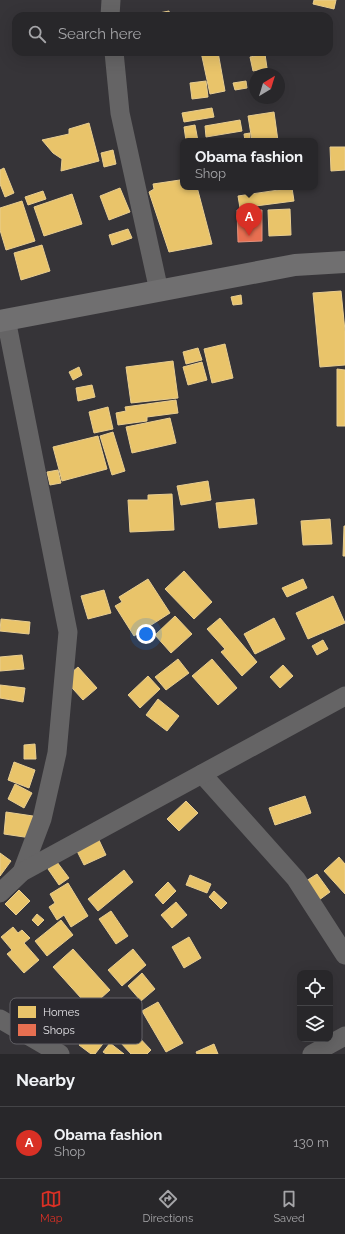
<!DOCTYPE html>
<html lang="en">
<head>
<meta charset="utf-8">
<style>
	body { margin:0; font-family:Raleway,sans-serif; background:#343336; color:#f1f3f6 }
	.controls { position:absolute; right:12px; bottom:12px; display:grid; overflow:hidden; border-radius:8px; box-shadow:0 4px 16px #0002 }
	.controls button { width:36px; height:36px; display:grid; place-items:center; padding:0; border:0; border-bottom:1px solid #444447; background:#28272a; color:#f1f3f6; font:20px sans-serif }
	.compass { position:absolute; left:249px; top:68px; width:36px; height:36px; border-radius:50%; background:#28272a; box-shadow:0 4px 16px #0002; rotate:38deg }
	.you { position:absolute; left:146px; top:634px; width:14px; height:14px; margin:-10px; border:3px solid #fff; border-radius:50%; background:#1a73e8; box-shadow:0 0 0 6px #1a73e833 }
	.badge { display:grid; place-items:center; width:26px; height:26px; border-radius:50%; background:#d93025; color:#fff; font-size:13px; font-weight:700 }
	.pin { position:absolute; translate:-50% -33px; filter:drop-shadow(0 1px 2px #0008) }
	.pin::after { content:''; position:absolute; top:21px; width:14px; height:12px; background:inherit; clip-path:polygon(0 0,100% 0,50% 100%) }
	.popup { position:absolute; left:180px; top:138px; width:138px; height:52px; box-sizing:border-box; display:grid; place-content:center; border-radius:8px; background:#28272a; filter:drop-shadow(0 1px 3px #0005); font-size:13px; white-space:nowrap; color:#a5a5a8 }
	.popup b { font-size:15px; color:#f1f3f6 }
	.popup::after { content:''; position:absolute; left:50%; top:100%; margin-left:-8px; border:8px solid transparent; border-top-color:#28272a }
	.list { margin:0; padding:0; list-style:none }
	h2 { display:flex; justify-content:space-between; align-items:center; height:52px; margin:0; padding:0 16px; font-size:17px }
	h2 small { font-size:13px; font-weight:400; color:#a5a5a8 }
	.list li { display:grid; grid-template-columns:26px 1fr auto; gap:12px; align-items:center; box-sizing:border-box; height:72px; padding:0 16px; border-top:1px solid #444447 }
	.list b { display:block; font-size:15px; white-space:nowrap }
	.list p { margin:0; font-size:13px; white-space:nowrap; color:#a5a5a8 }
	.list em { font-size:13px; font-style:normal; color:#a5a5a8 }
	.icon { flex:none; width:22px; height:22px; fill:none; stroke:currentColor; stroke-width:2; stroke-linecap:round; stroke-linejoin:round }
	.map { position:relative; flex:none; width:345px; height:1054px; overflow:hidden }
	.search { position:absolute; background:#28272a; box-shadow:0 4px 16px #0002; left:12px; right:12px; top:12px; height:44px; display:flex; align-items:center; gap:10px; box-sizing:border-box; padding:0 14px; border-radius:12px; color:#a5a5a8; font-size:15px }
	.sheet { height:124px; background:#28272a }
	nav { display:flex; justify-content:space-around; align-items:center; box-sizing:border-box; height:56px; border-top:1px solid #444447; background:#28272a; font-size:11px; color:#a5a5a8 }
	nav a { display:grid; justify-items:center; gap:2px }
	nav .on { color:#d93025 }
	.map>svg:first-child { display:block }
	.homes { fill:#e9c46a; stroke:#e8cd90 }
	.shops { fill:#e76f51; stroke:#e6927e }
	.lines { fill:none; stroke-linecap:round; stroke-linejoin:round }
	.street { stroke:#656465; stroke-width:19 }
	.secondary { stroke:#706f70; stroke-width:22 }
	.key { fill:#2b292f; stroke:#626166; stroke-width:1 }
	.key-label { font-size:11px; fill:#e4e3e7 }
</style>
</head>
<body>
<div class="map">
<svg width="345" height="1054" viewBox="0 0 345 1054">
	<rect width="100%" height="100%" fill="#363438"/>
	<g class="homes">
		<path d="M314 0H336L334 9 313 4Z"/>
		<path d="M169 11 170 16 149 15Z"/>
		<path d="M201 52H218L225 91 210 94Z"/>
		<path d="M265 54 267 68 253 71 250 57Z"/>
		<path d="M206 81 208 97 192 99 190 83Z"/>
		<path d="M246 81 247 88 235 90 233 83Z"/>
		<path d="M212 108 214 117 184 122 182 113Z"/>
		<path d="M274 112 278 141H252L248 116Z"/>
		<path d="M240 120 242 131 206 137 205 126Z"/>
		<path d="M89 123 99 161 61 171 62 159 53 153 42 140 69 134V129Z"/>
		<path d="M195 125 198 141H186L184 127Z"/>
		<path d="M250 133V141H245L244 134Z"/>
		<path d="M330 147H345V170L331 171Z"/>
		<path d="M113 150 116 164 104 167 101 153Z"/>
		<path d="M4 168 14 193 5 197 0 184V170Z"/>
		<path d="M180 180 181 185 183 184V187H197L212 244 169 252 149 192 154 189 153 184Z"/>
		<path d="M120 188 130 212 109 220 100 196Z"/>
		<path d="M292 188 294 201 240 208 238 196Z"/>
		<path d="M43 191 46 199 28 205 25 197Z"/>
		<path d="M72 194 82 224 44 236 34 207Z"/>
		<path d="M22 201 35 241 6 250 0 230V208Z"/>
		<path d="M290 209 291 235 269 236 268 210Z"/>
		<path d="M128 229 132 238 112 245 109 235Z"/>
		<path d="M42 245 50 271 21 280 14 253Z"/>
		<path d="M341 291 345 331V365L320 367 313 293Z"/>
		<path d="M241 295 242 304 233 305 231 297Z"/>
		<path d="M225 344 233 378 212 383 204 349Z"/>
		<path d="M198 348 202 360 186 364 183 352Z"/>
		<path d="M173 361 178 398 131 403 126 367Z"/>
		<path d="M202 362 207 380 188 385 183 367Z"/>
		<path d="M79 367 82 375 73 380 69 372Z"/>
		<path d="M337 369 345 370V426H337Z"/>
		<path d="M92 385 95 397 78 401 76 388Z"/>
		<path d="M176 400 178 413 147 417V421L118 425 116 413 126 411 125 407Z"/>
		<path d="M108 407 113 429 94 433 89 412Z"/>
		<path d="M170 418 176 443 132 453 126 427Z"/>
		<path d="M113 432 125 471 112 475 100 436Z"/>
		<path d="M98 436 107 469 62 481 53 447Z"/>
		<path d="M58 470 61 483 50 485 47 472Z"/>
		<path d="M208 481 211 500 181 505 177 486Z"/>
		<path d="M172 494 174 530 130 532 128 500H148V495Z"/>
		<path d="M254 499 257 524 219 528 216 503Z"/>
		<path d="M330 519 332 544 303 545 301 521Z"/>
		<path d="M344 526H345V556H343Z"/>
		<path d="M184 571 212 602 194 619 165 589Z"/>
		<path d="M148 579 170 613 134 636 115 606 122 602 119 597Z"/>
		<path d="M303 579 307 588 287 597 282 588Z"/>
		<path d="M104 590 111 613 88 619 81 596Z"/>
		<path d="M333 596 345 623 308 639 296 613Z"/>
		<path d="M175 616 192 634 171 653 155 635Z"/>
		<path d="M220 618 257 662 242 676 221 652 225 649 207 629Z"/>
		<path d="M274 618 285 639 255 654 244 634Z"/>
		<path d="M1 619 30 622 29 634 0 631Z"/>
		<path d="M323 640 328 649 317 655 312 646Z"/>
		<path d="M22 655 24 669 0 671V657Z"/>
		<path d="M178 659 189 673 166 690 155 677Z"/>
		<path d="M212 659 237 688 218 705 192 676Z"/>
		<path d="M283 665 293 676 280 688 270 677Z"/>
		<path d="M78 667 97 688 83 700 64 679Z"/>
		<path d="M148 676 160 689 140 708 128 695Z"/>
		<path d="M0 685 25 688 23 702 0 698Z"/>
		<path d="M158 699 179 716 167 731 146 715Z"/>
		<path d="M35 744 36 759H24V745Z"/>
		<path d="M14 762 35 770 29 788 8 780Z"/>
		<path d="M15 784 32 793 24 808 8 799Z"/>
		<path d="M305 796 311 813 275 825 269 808Z"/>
		<path d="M186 801 198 813 179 831 167 819Z"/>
		<path d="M6 812 33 816 31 838 4 834Z"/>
		<path d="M98 838 106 855 84 865 76 849Z"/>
		<path d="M0 853 11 861 0 876Z"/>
		<path d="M339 857 345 864V894L324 871Z"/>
		<path d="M57 862 69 878 59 885 48 869Z"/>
		<path d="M124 870 133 882 98 911 88 899Z"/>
		<path d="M317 874 330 892 319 900 306 881Z"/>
		<path d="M190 875 211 884 207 893 186 885Z"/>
		<path d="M168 882 176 891 163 904 155 895Z"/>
		<path d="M68 883 88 916 71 927 64 915 57 920 49 907 55 903 50 894Z"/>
		<path d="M19 890 30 901 16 915 5 904Z"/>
		<path d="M214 891 227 903 221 909 209 897Z"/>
		<path d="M176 902 187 915 172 928 161 915Z"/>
		<path d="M111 911 128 936 116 944 99 919Z"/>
		<path d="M37 914 44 920 38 926 32 920Z"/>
		<path d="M61 920 73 935 47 956 35 941Z"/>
		<path d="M13 927 18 933 22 930 30 938 24 943 39 960 24 973 7 954 12 950 1 937Z"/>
		<path d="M189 937 201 958 184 968 172 947Z"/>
		<path d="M73 949 110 990 90 1008 53 967Z"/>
		<path d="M133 949 146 965 122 986 108 970Z"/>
		<path d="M142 973 155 989 141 1001 128 986Z"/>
		<path d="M158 1002 183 1043 166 1052 142 1011Z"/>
		<path d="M22 1003 36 1014 29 1023 15 1012Z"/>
		<path d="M107 1003 125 1020 114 1031 97 1014Z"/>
		<path d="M95 1025 109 1036 95 1054H91L79 1045Z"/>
		<path d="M133 1031 151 1050 147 1054H131L120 1042Z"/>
		<path d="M110 1043 124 1054H106L103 1052Z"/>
		<path d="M214 1044 218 1054H197L196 1052Z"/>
	</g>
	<path class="shops" d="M237 210H262V241L238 242Z"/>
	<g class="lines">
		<g class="street">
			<path d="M110 16 111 0"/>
			<path d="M114 52 120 113 159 291"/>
			<path d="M6 319 68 632 57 753 42 819 22 872"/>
			<path d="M202 774 296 879 345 955"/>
			<path d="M0 893 22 872 345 696"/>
			<path d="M0 1019 60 1054"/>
			<path d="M312 1054 345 1036"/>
		</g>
		<path class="secondary" d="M0 321 295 265 345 262"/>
	</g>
	<rect x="10" y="998" width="132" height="46" rx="6" class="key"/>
	<rect x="18" y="1006" width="18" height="12" fill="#e9c46a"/>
	<rect x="18" y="1024" width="18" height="12" fill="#e76f51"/>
	<g class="key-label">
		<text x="43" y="1016">Homes</text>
		<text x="43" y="1034">Shops</text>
	</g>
</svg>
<div class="controls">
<button><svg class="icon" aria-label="locate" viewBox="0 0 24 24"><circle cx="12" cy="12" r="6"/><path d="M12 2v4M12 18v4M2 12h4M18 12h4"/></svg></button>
<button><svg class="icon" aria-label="layers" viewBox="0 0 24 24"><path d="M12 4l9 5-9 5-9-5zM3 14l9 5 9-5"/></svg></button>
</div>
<svg class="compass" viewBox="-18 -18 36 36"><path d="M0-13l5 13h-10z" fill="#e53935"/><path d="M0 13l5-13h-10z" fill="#a5a5a8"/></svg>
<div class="you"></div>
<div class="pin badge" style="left:249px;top:236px">A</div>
<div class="popup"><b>Obama fashion</b>Shop</div>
<div class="search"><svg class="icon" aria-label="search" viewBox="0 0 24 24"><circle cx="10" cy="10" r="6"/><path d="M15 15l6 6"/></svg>Search here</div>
</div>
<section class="sheet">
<h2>Nearby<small></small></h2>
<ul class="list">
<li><span class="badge">A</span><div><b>Obama fashion</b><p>Shop</p></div><em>130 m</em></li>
</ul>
</section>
<nav>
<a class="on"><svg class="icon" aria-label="map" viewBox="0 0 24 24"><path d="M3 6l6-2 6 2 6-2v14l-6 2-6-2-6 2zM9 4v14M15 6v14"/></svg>Map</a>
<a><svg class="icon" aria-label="directions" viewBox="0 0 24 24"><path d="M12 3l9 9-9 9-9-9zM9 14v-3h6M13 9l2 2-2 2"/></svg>Directions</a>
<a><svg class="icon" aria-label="saved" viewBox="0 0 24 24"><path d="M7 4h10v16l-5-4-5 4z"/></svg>Saved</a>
</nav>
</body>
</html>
